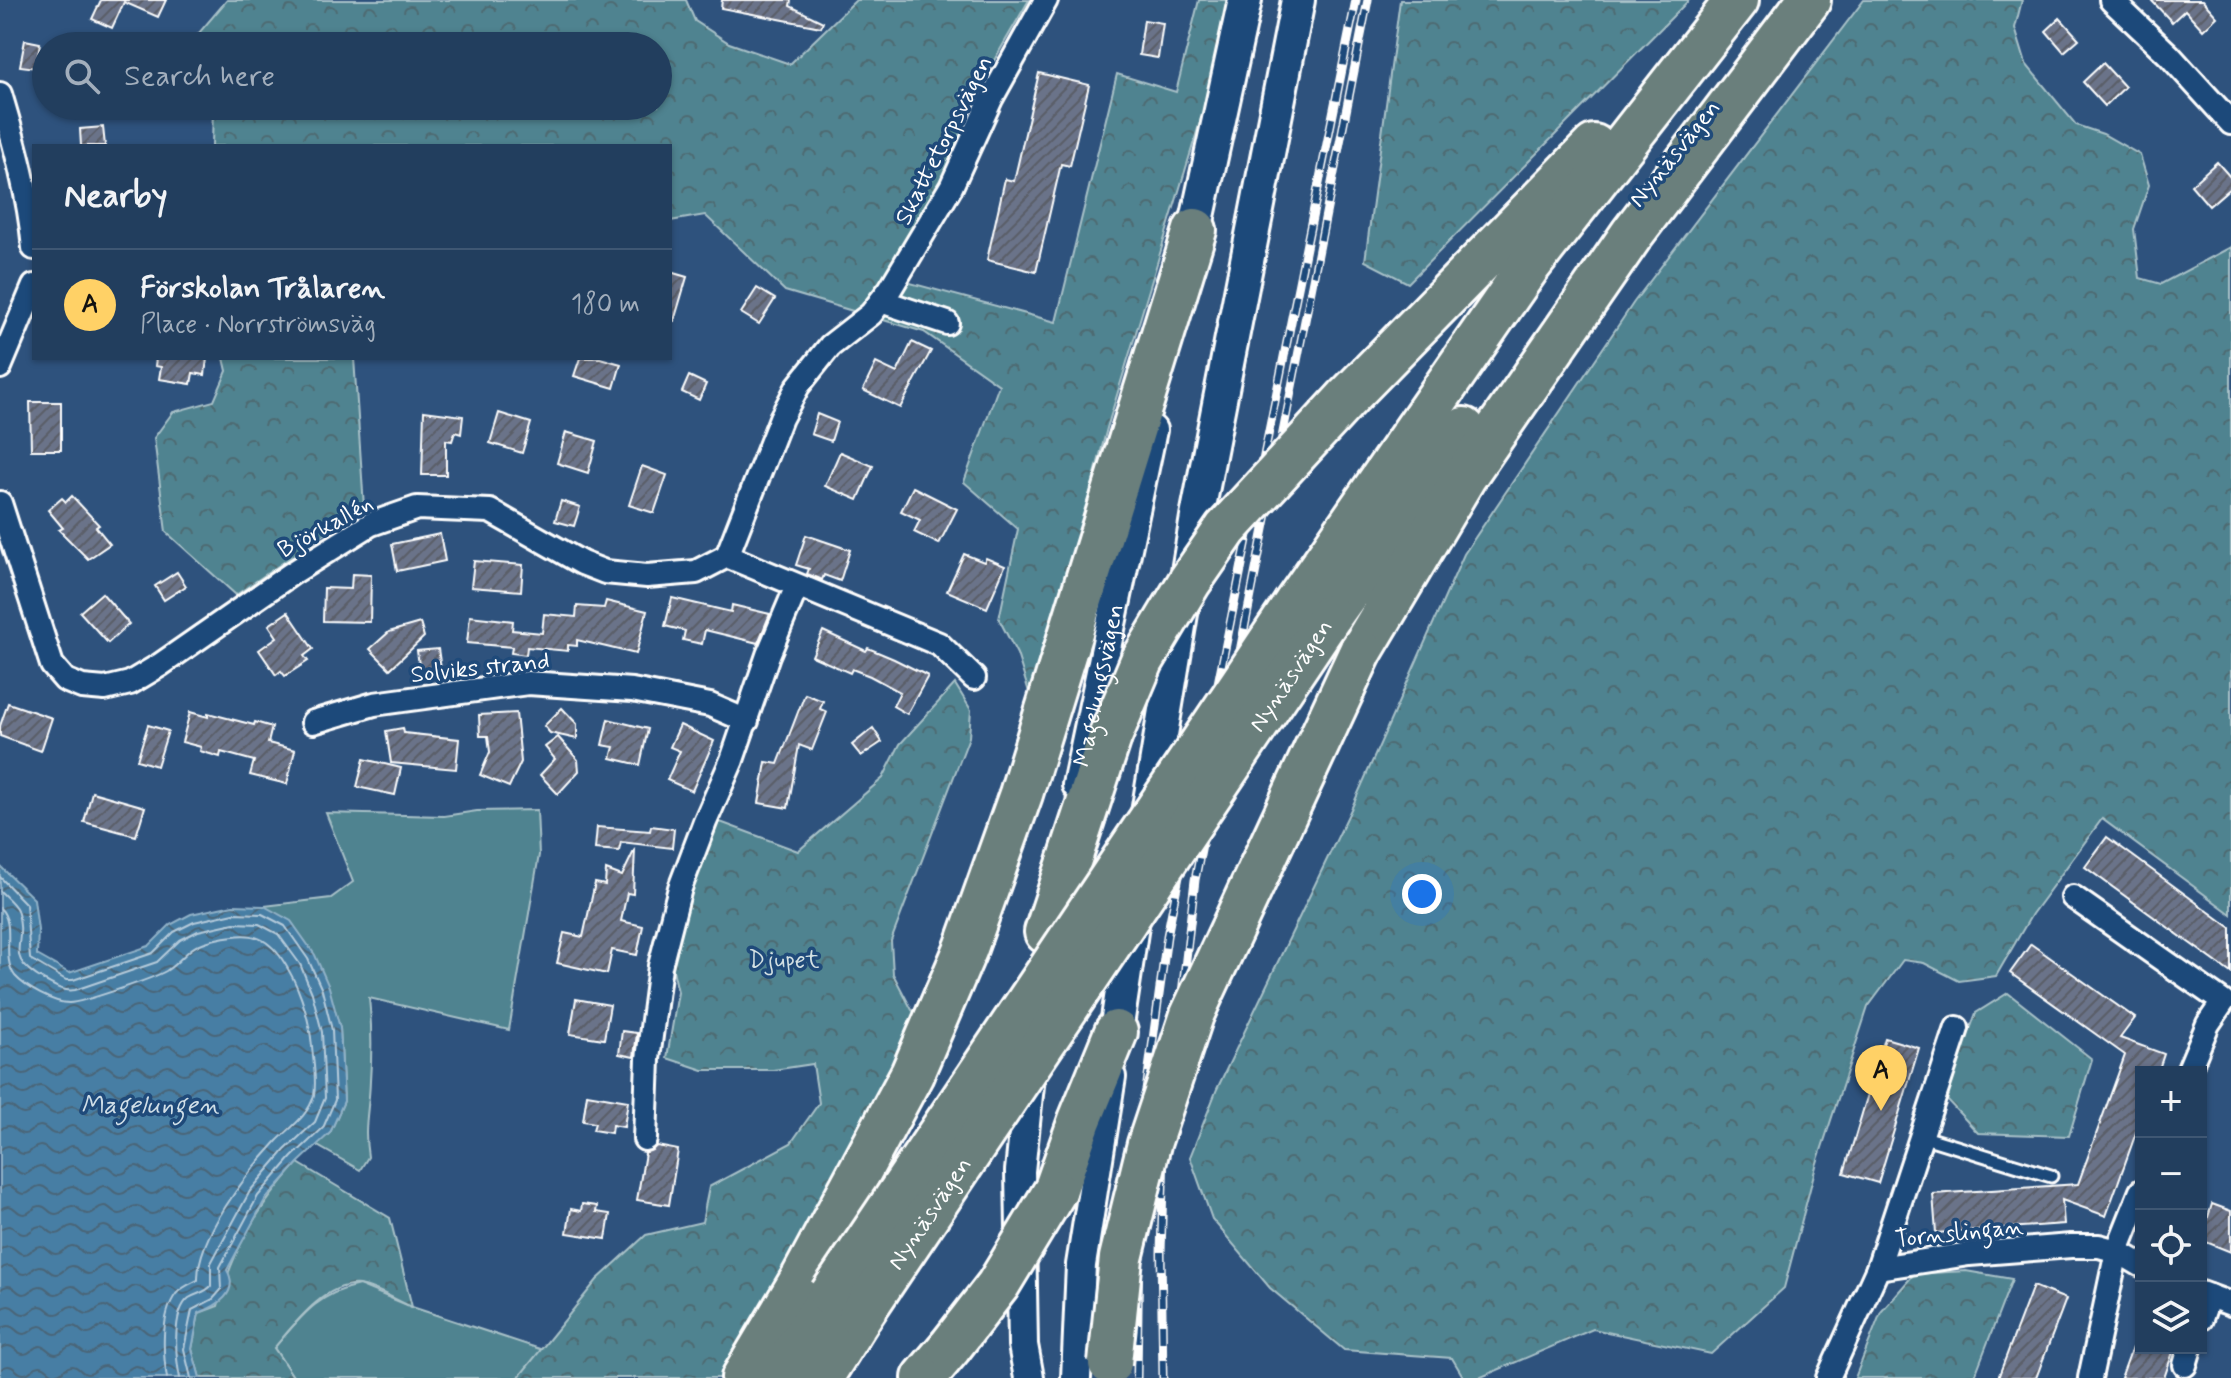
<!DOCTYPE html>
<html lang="en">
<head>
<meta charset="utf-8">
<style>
	body { margin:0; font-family:Mynerve,sans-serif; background:#2a4564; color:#f1f3f6 }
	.controls { position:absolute; right:24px; bottom:24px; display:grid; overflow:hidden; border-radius:0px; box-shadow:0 2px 6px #0004 }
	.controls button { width:72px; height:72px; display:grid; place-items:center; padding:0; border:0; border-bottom:2px solid #3f5773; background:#223e5e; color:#f1f3f6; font:40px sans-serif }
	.you { position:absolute; left:1422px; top:894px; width:28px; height:28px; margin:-20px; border:6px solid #fff; border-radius:50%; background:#1a73e8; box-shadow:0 0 0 12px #1a73e833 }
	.badge { display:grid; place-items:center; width:52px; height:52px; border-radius:50%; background:#ffd166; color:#111; font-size:26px; font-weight:700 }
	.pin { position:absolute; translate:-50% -66px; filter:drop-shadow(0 2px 4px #0008) }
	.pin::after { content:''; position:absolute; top:42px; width:28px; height:24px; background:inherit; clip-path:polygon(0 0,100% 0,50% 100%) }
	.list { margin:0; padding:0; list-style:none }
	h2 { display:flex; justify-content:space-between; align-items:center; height:104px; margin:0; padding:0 32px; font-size:34px }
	h2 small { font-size:26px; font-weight:400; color:#a2aebc }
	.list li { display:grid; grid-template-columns:52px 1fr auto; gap:24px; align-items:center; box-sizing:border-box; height:112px; padding:0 32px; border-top:2px solid #3f5773 }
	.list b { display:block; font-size:30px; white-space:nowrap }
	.list p { margin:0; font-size:26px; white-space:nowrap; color:#a2aebc }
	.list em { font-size:26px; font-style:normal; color:#a2aebc }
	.icon { flex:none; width:44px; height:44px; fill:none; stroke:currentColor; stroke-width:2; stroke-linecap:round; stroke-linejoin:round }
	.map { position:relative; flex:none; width:2231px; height:1378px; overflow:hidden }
	.search { position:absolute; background:#223e5e; box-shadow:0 2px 6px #0004; left:32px; top:32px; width:640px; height:88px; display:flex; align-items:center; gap:20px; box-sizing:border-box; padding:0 28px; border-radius:44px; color:#a2aebc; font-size:30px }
	.panel { position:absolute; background:#223e5e; box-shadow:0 2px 6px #0004; left:32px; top:144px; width:640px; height:216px; border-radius:0px }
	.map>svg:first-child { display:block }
	.green { fill:#508390; stroke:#a8c1c8; stroke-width:2 }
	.forest { fill:url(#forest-crowns); stroke:#a8c1c8; stroke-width:2 }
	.water { fill:url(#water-waves); stroke:#91b2c8; stroke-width:2 }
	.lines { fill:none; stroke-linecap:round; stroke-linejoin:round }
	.shore { stroke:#b5cbdb; stroke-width:2 }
	.building { fill:url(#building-hatch); stroke:#fff; stroke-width:2 }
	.service-casing { stroke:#fff; stroke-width:17 }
	.minor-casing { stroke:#fff; stroke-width:28 }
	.tertiary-casing { stroke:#fff; stroke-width:34 }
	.secondary-casing { stroke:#fff; stroke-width:38 }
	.motorway-casing { stroke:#fff; stroke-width:48 }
	.service { stroke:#1f4a7a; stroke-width:11 }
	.minor { stroke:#1f4a7a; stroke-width:22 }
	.tertiary { stroke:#1f4a7a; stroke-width:28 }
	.secondary { stroke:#1f4a7a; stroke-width:32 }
	.motorway { stroke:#6b7f7c; stroke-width:42 }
	.rail-casing { stroke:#fff; stroke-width:9 }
	.rail { stroke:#1f4a7a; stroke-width:6; stroke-dasharray:18; stroke-linecap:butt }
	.motorway-bridge-casing { stroke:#fff; stroke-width:48; stroke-linecap:butt }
	.motorway-bridge { stroke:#6b7f7c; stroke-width:42 }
	.labels { text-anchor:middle; stroke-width:7; stroke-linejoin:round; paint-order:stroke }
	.street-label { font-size:24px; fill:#fff; stroke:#1f4a7a }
	.park-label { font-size:24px; fill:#d3e0e3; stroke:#1f4a7a }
	.water-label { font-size:26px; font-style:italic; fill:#d1dfe8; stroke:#1f4a7a }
</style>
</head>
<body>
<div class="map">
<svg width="2231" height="1378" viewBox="0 0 2231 1378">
	<defs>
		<pattern id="forest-crowns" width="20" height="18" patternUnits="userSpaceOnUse" patternTransform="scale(2)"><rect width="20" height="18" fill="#508390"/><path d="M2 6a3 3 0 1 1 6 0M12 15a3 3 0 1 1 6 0" fill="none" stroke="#4e6a71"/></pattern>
		<pattern id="water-waves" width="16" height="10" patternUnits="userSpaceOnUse" patternTransform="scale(2)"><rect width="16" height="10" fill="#477ea4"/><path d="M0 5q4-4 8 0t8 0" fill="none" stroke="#4a6578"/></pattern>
		<pattern id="building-hatch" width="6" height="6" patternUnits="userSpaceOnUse" patternTransform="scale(2)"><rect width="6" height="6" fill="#6a7389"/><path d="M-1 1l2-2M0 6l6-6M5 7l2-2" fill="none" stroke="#5a5e67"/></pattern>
	</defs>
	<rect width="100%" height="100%" fill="#2e527d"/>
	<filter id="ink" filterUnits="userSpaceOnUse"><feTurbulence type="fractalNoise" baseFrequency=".0125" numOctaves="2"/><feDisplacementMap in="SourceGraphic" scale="16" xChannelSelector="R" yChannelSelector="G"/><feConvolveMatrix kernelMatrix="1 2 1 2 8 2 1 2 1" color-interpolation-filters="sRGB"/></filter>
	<g filter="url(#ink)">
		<g class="green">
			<path d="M537 810 539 855 509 1030 369 998C372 1026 372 1053 370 1081 369 1111 363 1126 368 1157L360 1170 316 1145 330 1133 344 1101 340 1028 264 906 331 898 353 882 326 813 444 816 477 811Z"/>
			<path d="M359 1285 412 1307 543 1350 518 1378H294L274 1348C301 1317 316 1294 359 1285Z"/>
		</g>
		<g class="forest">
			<path d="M227 0H686L695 21 729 43 790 64 856 0H1029L992 64 945 181 884 276 1056 322 1117 74 1176 92 1199 0H1231L1206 102 1107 428 1034 708 1017 654 999 619 1018 529 964 482 999 385 924 332 785 291 705 215 670 221V146H212L213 106H658V46H198V34Z"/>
			<path d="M1400 0H1689L1408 283 1365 261Z"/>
			<path d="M1864 0H2022L2015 28 2026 64 2076 125 2103 134 2140 155 2149 185 2134 229 2140 278 2161 284 2231 247V914L2102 819 2032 914 1996 976 1959 981 1924 963 1903 960 1868 1007 1816 1166 1784 1288 1711 1354 1593 1329 1479 1378H1464L1452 1358 1344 1350 1270 1288 1212 1219 1190 1157 1217 1089 1353 805 1464 554 1634 302Z"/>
			<path d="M224 358H354L364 507 236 595 166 532 154 438 173 412 214 401 227 371Z"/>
			<path d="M955 684 971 710 969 737 891 941 893 974 912 1010 923 1017 729 1378H518L597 1280 646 1235 702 1222 709 1187 791 1143 819 1103 813 1064 773 1070H703L667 1058 678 992 671 961 689 890 715 820 798 851 883 778 900 744Z"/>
			<path d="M2008 993 2092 1059 2069 1136 1978 1133 1945 1098 1976 1013Z"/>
			<path d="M298 1163 390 1218 412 1307C398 1301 373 1286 359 1285 325 1282 293 1326 274 1348L294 1378H200L192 1349 199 1313 218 1306C234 1246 257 1209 298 1163Z"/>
			<path d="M1966 1271 2012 1279 1974 1378H1855L1881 1312 1914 1274Z"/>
		</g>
		<path class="water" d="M0 866 34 899 38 930 37 955 69 973 149 946 170 925 191 914 233 905 264 906 291 921 315 955 329 987 340 1028 344 1101 330 1133 298 1163 265 1200 227 1270C240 1293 217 1306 199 1313L192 1349 200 1378H0Z"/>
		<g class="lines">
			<g class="shore">
				<path d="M0 877 26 904 30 959 66 980H73L153 953 174 932 194 922 234 913 262 914 285 926 308 959 322 990 332 1030 335 1100 323 1128 292 1157 258 1196 220 1267 221 1290 213 1299 192 1310 184 1349 191 1378"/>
				<path d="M0 891C6 897 14 903 17 910 29 947 0 955 45 981 55 986 63 992 75 990L157 962 180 940 198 931 234 923 259 924 278 934 300 964 312 993 322 1032 325 1098 315 1122 285 1150 250 1191 211 1263V1286C205 1293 197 1293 189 1298 171 1312 176 1359 180 1378"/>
				<path d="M0 908C17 925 0 956 15 976 25 987 53 1003 69 1003 82 1003 154 978 166 971 188 956 185 946 216 939 244 933 261 931 280 956 298 982 309 1015 312 1046 313 1061 317 1080 314 1095 309 1115 291 1127 277 1141 247 1173 197 1236 198 1280 190 1284 182 1287 176 1294 160 1315 163 1355 167 1378"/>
			</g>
		</g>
		<g class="building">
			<path d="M101 0H166L158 17 124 2 112 28 92 19Z"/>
			<path d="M722 0H791L790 6 823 22 821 27 721 8Z"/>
			<path d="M2151 0H2202L2217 17 2203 30 2185 10 2172 22Z"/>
			<path d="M2060 18 2079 39 2064 52 2046 31Z"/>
			<path d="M1144 20 1163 23 1158 58 1139 55Z"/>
			<path d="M25 40 40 43 36 68 20 66Z"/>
			<path d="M2103 63 2125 87 2105 106 2083 82Z"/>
			<path d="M1039 73 1089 85 1070 166 1061 164 1036 272 987 260 1005 179 1014 181Z"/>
			<path d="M103 127 105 146H81L80 129Z"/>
			<path d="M2217 162 2231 178V187L2209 206 2191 185Z"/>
			<path d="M670 272 687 277 674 321H670Z"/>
			<path d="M757 288 775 299 759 324 741 313Z"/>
			<path d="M912 342 931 351 900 408 863 390 876 363 897 373Z"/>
			<path d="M156 358H207L205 375 193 373 191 384 159 379 161 367 155 366Z"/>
			<path d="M580 358H600L621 364 614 388 574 376Z"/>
			<path d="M689 376 706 384 699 400 682 392Z"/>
			<path d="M30 402H61V450H31Z"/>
			<path d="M424 411 463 416 461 434 455 432 452 441 446 440V475H422Z"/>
			<path d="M499 413 531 423 522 453 490 443Z"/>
			<path d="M817 414 837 422 831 441 811 434Z"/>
			<path d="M566 432 597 441 588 473 557 463Z"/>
			<path d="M840 452 873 466 858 500 825 486Z"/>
			<path d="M642 466 667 475 654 513 629 505Z"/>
			<path d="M913 487 957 509 939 544 914 532 920 520 901 511Z"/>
			<path d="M72 496 99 525 96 527 110 544 88 559 59 530 63 528 48 510 62 498 66 502Z"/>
			<path d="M561 501 580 507 574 526 555 521Z"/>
			<path d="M440 534 445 561 397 571 392 544Z"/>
			<path d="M806 535 850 550 840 581 824 575 822 580 818 578 807 574 809 569 796 565Z"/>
			<path d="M964 554 984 562 986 558 1005 566 987 608 947 591Z"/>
			<path d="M474 561 523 565 521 591 471 587Z"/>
			<path d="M177 572 186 586 164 600 155 586Z"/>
			<path d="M352 574 371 575 370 622 323 621 324 588 351 589Z"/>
			<path d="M102 593 129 624 108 643 80 612Z"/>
			<path d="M672 598 731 612 732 605 770 614 758 643 705 630 702 644 683 640 685 631 665 626Z"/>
			<path d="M606 601 647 611 636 654 577 640V646L568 645V651L527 647 526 655 511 653 512 647 467 643 470 616 513 621 512 630 542 633 544 614 576 617 577 606 604 608Z"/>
			<path d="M288 612 313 649 304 656 308 661 285 676 281 671 276 675 259 650 277 637 269 625Z"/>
			<path d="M420 623 424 637 390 669 370 649 389 632Z"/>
			<path d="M823 631 866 651 868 648 894 659 928 676 907 714 893 706 900 692 870 676 852 669 850 673 812 656Z"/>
			<path d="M438 649 441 669 420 672 417 651Z"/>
			<path d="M805 694 823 701 820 709 827 712 812 750 799 745 788 808 759 803 766 762 778 764Z"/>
			<path d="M8 703 52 718 41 751 0 736V726Z"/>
			<path d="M562 708 577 724V739L550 733 544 726Z"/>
			<path d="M190 712 208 717V713L254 725 255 722 272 727 268 743 295 750 287 784 250 775 254 761 221 752 220 757 200 751 201 747 182 742Z"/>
			<path d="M516 713 521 762 509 787 480 775 490 752 488 736H480L479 715Z"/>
			<path d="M608 719 648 729 640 765 611 758 614 747 602 745Z"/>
			<path d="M148 725 168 731 157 766 137 760Z"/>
			<path d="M680 725 714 741 692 791 667 780 680 751 670 747Z"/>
			<path d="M403 728 404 733 459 739 456 769 391 763 386 731Z"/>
			<path d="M873 728 882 742 861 756 852 745Z"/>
			<path d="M558 737 578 760 579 771 558 794 540 775 555 759 545 747Z"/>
			<path d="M364 759 401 768 395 795 357 787Z"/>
			<path d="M92 792 145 807 136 836 84 822Z"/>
			<path d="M651 826 674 829 672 848 621 842 619 851 595 849 597 827 650 831Z"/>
			<path d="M2107 837 2231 928V973L2085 867Z"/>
			<path d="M635 849 633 894 627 893 621 921 643 926 637 955 612 950 607 974 557 963 564 933 583 937 595 883 605 885 606 870 622 876Z"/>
			<path d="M2031 944 2135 1018 2120 1038 2164 1054 2158 1072H2141V1119L2106 1216 2062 1200 2064 1224 1936 1233 1933 1194 2078 1184 2125 1055 2010 973Z"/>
			<path d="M576 999 610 1005 604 1039 570 1034Z"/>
			<path d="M622 1031 637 1033 634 1057 619 1054Z"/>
			<path d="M1885 1038 1919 1048 1878 1183 1844 1173Z"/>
			<path d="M587 1094 628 1101 624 1127 612 1125 611 1133 593 1130 595 1123 583 1121Z"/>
			<path d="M657 1146 678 1150 669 1205 637 1200 645 1153Z"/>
			<path d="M582 1204 597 1206 596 1212 610 1214 606 1239 567 1233 571 1209 581 1211Z"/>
			<path d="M2212 1204 2231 1211V1252L2201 1240Z"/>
			<path d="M2033 1286 2066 1299 2036 1378H1998Z"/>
			<path d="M2132 1348H2160L2173 1352 2164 1378H2121Z"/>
		</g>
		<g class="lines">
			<defs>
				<path id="service" d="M1921 1136 2051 1176"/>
				<g id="minor">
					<path d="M2111 0 2169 55 2231 123"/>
					<path d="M0 94C15 144 29 195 34 248"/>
					<path d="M881 301 947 323"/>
					<path d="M0 367 34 286"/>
					<path d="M0 503 52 665 65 680 82 687 105 689 130 683 160 665 291 574 371 524 417 508 490 511 582 563 605 572 647 576 696 572 727 556"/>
					<path d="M727 556 781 418 798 386 830 346 871 314 890 289 951 187 991 99 1046 0"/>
					<path d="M727 556 939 644 974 678"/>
					<path d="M313 722 374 704 528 683 632 690 710 705 747 721"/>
					<path d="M2073 897 2223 1002 2208 1024 2188 1072"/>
					<path d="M645 1139 648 1059 660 966 680 888 705 822 732 760 768 655 797 586"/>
					<path d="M1878 1268 1969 1254 2071 1246H2099L2117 1251 2141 1265"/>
					<path d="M2201 1293 2231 1304"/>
					<path d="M2201 1319 2209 1296"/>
					<path d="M2185 1365 2190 1348"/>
					<path d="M1828 1378 1878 1268 1957 1028"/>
					<path d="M2090 1378 2117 1251 2141 1191"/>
				</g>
				<g id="tertiary">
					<path id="s1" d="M1077 785 1152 430"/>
					<path d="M1029 1378 1023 1345 1020 1171 1031 1066"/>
					<path d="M1076 1378 1081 1265 1111 1077"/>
				</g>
				<g id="secondary">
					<path d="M1195 230 1245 0"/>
					<path d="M1147 819 1197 517 1298 0"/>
					<path d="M1116 1032 1134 912"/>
				</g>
				<g id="motorway">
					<path d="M1347 398 1594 146"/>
					<path d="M1295 604 1528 267 1737 0"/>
					<path d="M1330 616 1464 429"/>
					<path d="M1361 651 1465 476 1632 234 1809 0"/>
					<path d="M1046 932 1110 737"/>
					<path d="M1055 1191 1080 1120 1116 1032"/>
					<path d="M743 1378 803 1277 912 1074 966 948 1021 794 1195 230"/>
					<path d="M777 1378 831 1295"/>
					<path d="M821 1378 860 1316"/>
					<path d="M924 1378 950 1347"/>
				</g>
			</defs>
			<use href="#service" class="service-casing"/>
			<use href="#minor" class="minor-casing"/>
			<use href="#tertiary" class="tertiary-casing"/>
			<use href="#secondary" class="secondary-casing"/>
			<use href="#motorway" class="motorway-casing"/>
			<use href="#service" class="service"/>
			<use href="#minor" class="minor"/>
			<use href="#tertiary" class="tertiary"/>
			<use href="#secondary" class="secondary"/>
			<use href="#motorway" class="motorway"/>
			<defs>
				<g id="rail">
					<path d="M1137 1378 1140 1171 1146 1091 1167 936 1356 0"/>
					<path d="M1163 1378 1161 1252 1164 1151 1195 880 1368 0"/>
				</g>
			</defs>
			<use href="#rail" class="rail-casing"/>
			<use href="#rail" class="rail"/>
			<defs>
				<g id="motorway-bridge">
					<path d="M1110 737 1142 661 1190 581 1226 529 1347 398"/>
					<path d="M831 1295 1295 604"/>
					<path id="s2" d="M860 1316 1330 616"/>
					<path d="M950 1347 998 1285 1055 1191"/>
					<path d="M1110 1363 1121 1258 1149 1144 1192 1015 1361 651"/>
				</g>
			</defs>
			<use href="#motorway-bridge" class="motorway-bridge-casing"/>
			<use href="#motorway-bridge" class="motorway-bridge"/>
		</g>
	</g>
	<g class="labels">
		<g class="street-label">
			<text transform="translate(943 140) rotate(-63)" y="8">Skattetorpsvägen</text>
			<text transform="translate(1674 153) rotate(-51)" y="8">Nynäsvägen</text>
			<text transform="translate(325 526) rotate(-29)" y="8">Björkallén</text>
			<text transform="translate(480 667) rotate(-6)" y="8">Solviks strand</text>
			<text dy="8" stroke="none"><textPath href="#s2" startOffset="772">Nynäsvägen</textPath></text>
			<text dy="8" stroke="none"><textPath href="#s1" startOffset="102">Magelungsvägen</textPath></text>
			<text dy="8" stroke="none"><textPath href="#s2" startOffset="124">Nynäsvägen</textPath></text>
			<text transform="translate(1959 1232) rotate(-6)" y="8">Tornslingan</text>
		</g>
		<g class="park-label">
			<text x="784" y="967">Djupet</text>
		</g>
		<g class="water-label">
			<text x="150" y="1113">Magelungen</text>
		</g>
	</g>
</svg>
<div class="controls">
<button>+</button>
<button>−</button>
<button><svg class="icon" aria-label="locate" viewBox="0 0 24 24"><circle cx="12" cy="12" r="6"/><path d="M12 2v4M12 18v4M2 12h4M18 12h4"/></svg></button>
<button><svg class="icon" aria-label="layers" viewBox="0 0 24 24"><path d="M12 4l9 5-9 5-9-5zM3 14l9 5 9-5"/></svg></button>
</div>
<div class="you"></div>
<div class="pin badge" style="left:1881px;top:1111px">A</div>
<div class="search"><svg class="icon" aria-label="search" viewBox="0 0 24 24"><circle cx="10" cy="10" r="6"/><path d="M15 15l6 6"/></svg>Search here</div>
<section class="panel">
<h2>Nearby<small></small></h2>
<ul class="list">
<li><span class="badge">A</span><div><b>Förskolan Trålaren</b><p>Place · Norrströmsväg</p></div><em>180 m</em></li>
</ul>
</section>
</div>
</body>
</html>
